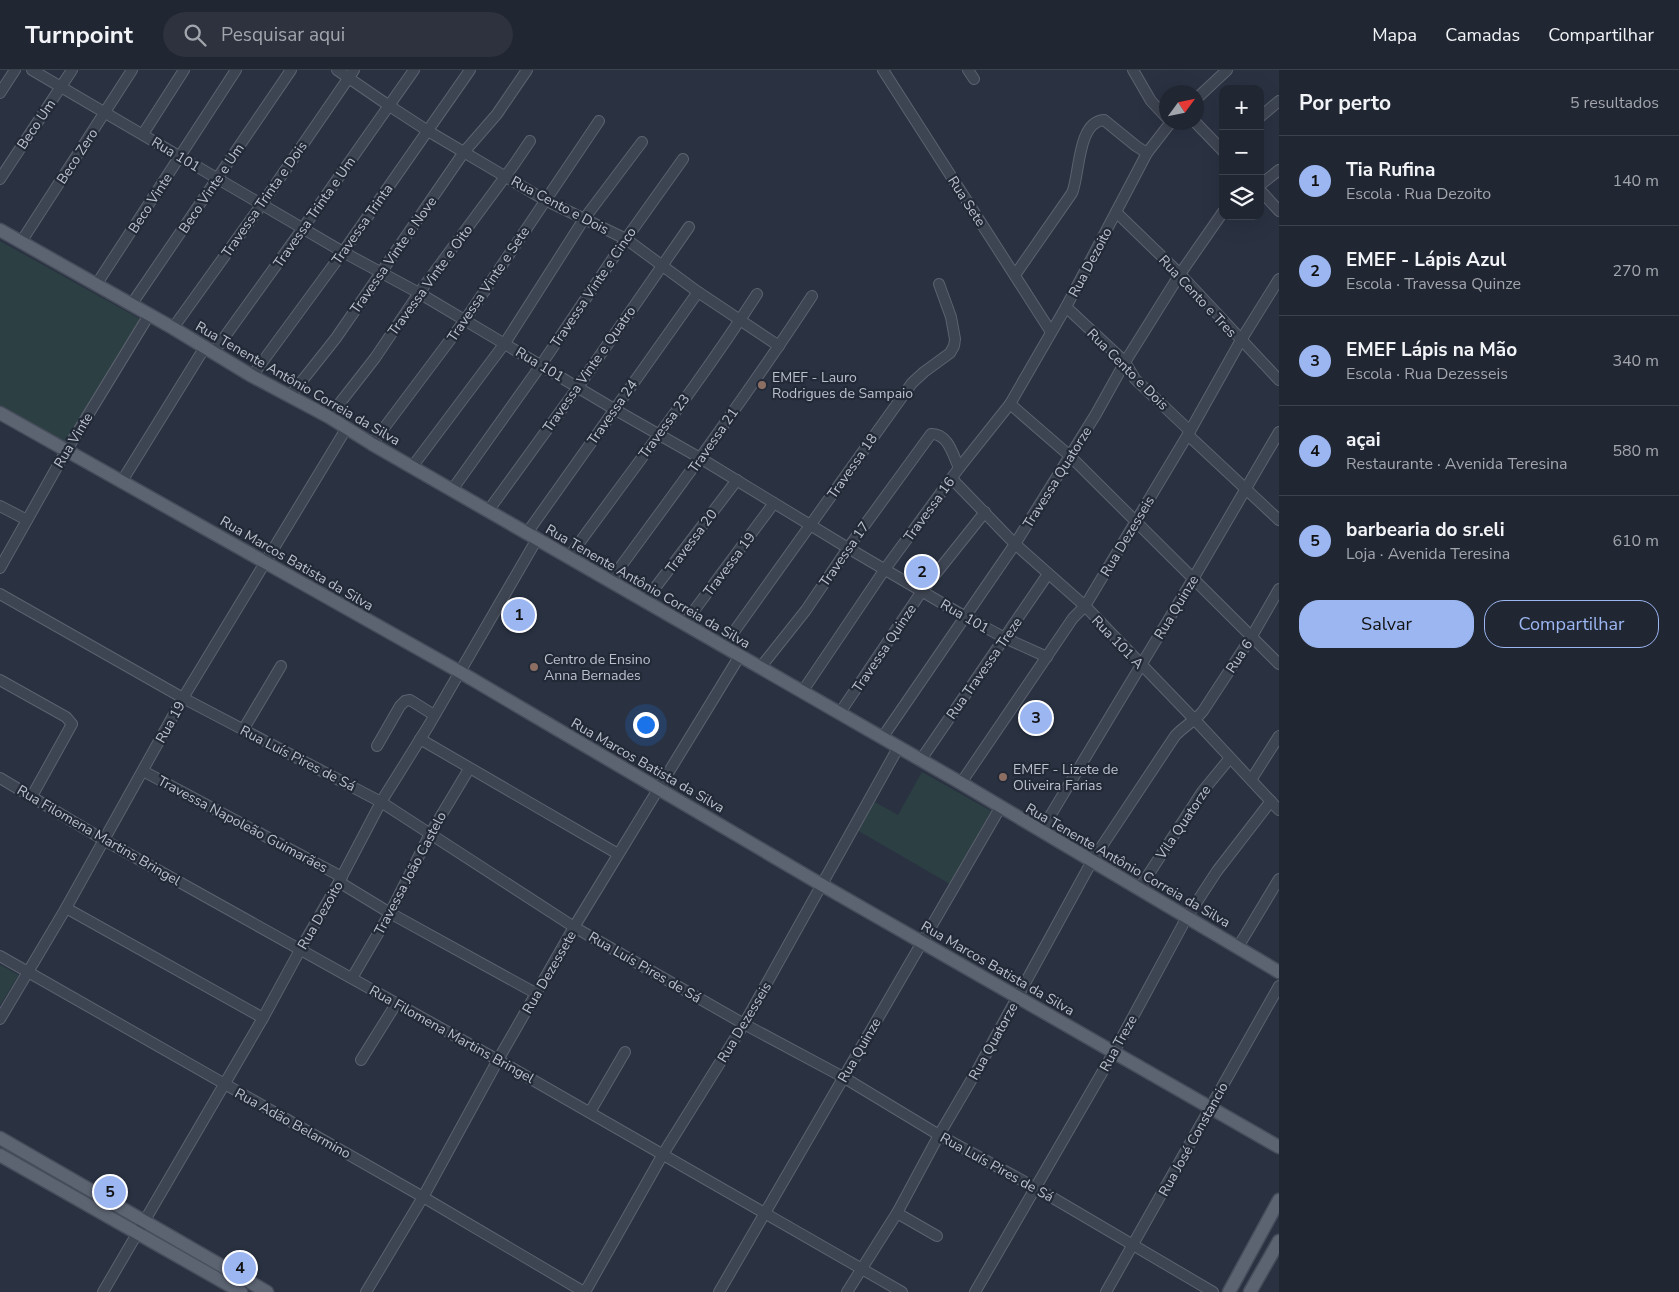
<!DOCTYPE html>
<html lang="pt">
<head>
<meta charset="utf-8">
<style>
	body { margin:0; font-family:"Nunito Sans",sans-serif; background:#2d323e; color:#f1f3f6 }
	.controls { position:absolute; right:15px; top:15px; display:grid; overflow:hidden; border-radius:10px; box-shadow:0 5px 20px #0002 }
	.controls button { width:45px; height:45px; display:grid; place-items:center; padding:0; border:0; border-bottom:1px solid #3d434d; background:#202632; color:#f1f3f6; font:25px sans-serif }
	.compass { position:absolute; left:1159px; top:15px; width:45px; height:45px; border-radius:50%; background:#202632; box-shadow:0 5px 20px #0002; rotate:57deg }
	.you { position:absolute; left:645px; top:654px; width:18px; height:18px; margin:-12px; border:4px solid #fff; border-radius:50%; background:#1a73e8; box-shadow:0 0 0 8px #1a73e833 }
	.badge { display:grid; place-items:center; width:32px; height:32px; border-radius:50%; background:#9bb6f1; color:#111; font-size:16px; font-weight:700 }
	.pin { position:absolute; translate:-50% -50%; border:2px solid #fff; box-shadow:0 1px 5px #0006 }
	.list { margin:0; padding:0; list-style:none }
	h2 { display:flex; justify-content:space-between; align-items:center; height:65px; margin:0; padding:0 20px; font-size:21px }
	h2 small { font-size:16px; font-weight:400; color:#a2a5ac }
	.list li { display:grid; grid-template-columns:32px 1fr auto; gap:15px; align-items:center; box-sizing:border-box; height:90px; padding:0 20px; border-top:1px solid #3d434d }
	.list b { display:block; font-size:19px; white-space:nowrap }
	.list p { margin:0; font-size:16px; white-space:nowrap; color:#a2a5ac }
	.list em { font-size:16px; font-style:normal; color:#a2a5ac }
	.actions { display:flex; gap:10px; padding:15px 20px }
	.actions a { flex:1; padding:11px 0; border:1px solid #9bb6f1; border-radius:20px; text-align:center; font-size:18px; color:#9bb6f1 }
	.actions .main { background:#9bb6f1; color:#111 }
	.icon { flex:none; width:28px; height:28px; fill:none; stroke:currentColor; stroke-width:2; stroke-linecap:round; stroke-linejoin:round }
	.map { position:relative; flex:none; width:1279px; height:1222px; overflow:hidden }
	header { display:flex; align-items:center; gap:30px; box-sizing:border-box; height:70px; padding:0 25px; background:#202632; border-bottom:1px solid #3d434d }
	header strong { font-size:24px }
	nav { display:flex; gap:28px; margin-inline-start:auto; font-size:18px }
	.search { width:350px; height:45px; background:#2d323e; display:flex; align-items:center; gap:12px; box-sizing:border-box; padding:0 18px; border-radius:28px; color:#a2a5ac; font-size:19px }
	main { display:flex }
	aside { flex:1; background:#202632 }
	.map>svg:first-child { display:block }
	.green { fill:#2c3f43 }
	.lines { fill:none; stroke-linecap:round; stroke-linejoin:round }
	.minor-casing { stroke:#5c626f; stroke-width:12 }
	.major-casing { stroke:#474d5b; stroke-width:15 }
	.minor { stroke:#3e4552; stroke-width:10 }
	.major { stroke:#5c6472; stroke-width:12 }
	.education-dot { fill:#8d6e63; stroke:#222937; stroke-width:2 }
	.labels { text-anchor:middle; stroke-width:4.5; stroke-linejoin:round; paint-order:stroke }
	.street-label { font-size:14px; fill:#bbc0cc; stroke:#222937 }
	.poi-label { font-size:14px; fill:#bbc0cc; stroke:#222937; text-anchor:start }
</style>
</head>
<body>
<header>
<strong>Turnpoint</strong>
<div class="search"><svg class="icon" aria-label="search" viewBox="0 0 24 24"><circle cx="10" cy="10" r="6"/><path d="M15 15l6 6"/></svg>Pesquisar aqui</div>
<nav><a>Mapa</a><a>Camadas</a><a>Compartilhar</a></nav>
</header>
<main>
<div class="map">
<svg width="1279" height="1222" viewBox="0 0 1279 1222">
	<rect width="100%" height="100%" fill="#2a3242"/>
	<g class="green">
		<path d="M0 171 140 249 67 373 0 335Z"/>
		<path d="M922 702 991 741 950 814 857 760 873 731 898 745Z"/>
		<path d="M0 895 19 905 0 935Z"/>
	</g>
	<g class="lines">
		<defs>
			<g id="minor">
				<path d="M32 0 343 182 419 223 614 339 700 388 848 478 964 546 1005 568 1047 587"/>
				<path d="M337 0 388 35 428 61 545 130 626 169 698 222 779 276"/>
				<path d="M883 0 1051 262"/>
				<path d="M968 0 974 9"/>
				<path d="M1133 0 1151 31 1166 47"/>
				<path d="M0 23 15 0"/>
				<path d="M1196 29 1227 0"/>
				<path d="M1260 47 1279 31"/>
				<path d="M1195 52 1223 81"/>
				<path d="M143 64 184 0"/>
				<path d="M0 109 72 0"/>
				<path d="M1260 115 1279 100"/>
				<path d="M1260 120 1279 141"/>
				<path d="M1117 143 1180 204 1279 310"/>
				<path d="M21 172 132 0"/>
				<path d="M1015 205 1072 123C1080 105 1077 52 1104 50L1136 76 1147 83"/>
				<path d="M96 215 236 0"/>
				<path d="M131 235 291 0"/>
				<path d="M1066 237 1125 292 1135 309 1190 361"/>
				<path d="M173 258 262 134 354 0"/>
				<path d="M213 283 303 158 414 0"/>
				<path d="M252 306 343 182 470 0"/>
				<path d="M290 326 336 268 464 82 497 44 527 0"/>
				<path d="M1010 334 1070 386 1279 594"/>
				<path d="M329 347 375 288 419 223 513 96 530 71"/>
				<path d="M1188 365 1279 450"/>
				<path d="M372 374 465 250 599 51"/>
				<path d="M412 397 505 273 584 149 642 72"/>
				<path d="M952 409 1015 474 1085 536 1195 650 1279 740"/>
				<path d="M122 411 205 277"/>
				<path d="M452 420 541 295 626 169 683 89"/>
				<path d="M0 436 27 450"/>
				<path d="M488 441 578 317 689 157"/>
				<path d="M527 463 698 222"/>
				<path d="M569 487C632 400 699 314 757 224"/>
				<path d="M0 498 66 381 149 245"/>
				<path d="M610 511C679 417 748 324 812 226"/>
				<path d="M0 524 183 628 381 732 574 857 744 954 843 1007 939 1065 1036 1118 1213 1222"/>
				<path d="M645 531 737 410"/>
				<path d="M684 554 774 433"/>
				<path d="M723 577 912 313 924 302 950 283 954 276 955 269 951 247 939 214"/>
				<path d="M760 598 806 540 848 478 931 364C948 363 953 385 959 398"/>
				<path d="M0 610 66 647 72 654 32 726"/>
				<path d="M802 622 885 499 959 398 1010 334 1066 237 1147 83 1171 52"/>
				<path d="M839 644 922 521 985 442"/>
				<path d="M243 660 281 596"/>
				<path d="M882 668 1015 474 1096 344 1125 292 1180 204 1223 142"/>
				<path d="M420 669 618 784"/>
				<path d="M377 676 400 636 405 631 410 630 434 645"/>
				<path d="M920 691 1048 504"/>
				<path d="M143 701 342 807"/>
				<path d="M0 708 104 770 498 990 902 1222"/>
				<path d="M1251 710 1279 666"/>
				<path d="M961 713 1073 548 1085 536 1190 361 1241 270 1279 209"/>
				<path d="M1041 761 1193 509 1279 362"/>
				<path d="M339 812 390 843 537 924"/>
				<path d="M1139 819 1202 722 1230 688"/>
				<path d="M66 838 263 948"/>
				<path d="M1238 877 1279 809"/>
				<path d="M0 886 423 1127 584 1222"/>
				<path d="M352 908 390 843 430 764 469 699"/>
				<path d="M0 949 66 838 183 628 346 359"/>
				<path d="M361 990 396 934"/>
				<path d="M590 1042 625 982"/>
				<path d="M897 1143 937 1166"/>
				<path d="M103 1222 263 948 300 880 339 812 381 732 429 655 537 469"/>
				<path d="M366 1222 423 1127 498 990 574 857 739 587"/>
				<path d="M585 1222 663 1084 744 954 898 678"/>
				<path d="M719 1222 1000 738"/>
				<path d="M847 1222 897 1143 939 1065 979 997 1092 791 1175 666C1184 656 1195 651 1203 641L1252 566 1279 519"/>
				<path d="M975 1222 1114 982 1187 847 1217 801 1271 731"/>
				<path d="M1106 1222 1279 916"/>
			</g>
			<g id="major">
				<path d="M0 160 173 258 252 306 329 347 372 374 961 713 1279 902"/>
				<path d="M0 343 460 602 822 815 1279 1077"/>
				<path d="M0 1068 267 1222"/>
				<path d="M0 1085 241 1222"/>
				<path d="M1229 1222 1279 1130"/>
				<path d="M1250 1222 1279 1171"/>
			</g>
		</defs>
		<use href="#minor" class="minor-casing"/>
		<use href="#major" class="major-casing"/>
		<use href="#minor" class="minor"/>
		<use href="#major" class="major"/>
	</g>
	<g class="education-dot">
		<circle cx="762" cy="315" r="5"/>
		<circle cx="534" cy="597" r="5"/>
		<circle cx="1003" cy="707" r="5"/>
	</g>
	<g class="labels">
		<g class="street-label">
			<text transform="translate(36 54) rotate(-56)" y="5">Beco Um</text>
			<text transform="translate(176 84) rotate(31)" y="5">Rua 101</text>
			<text transform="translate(77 86) rotate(-57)" y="5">Beco Zero</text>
			<text transform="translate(211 118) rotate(-56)" y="5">Beco Vinte e Um</text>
			<text transform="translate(264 129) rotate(-55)" y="5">Travessa Trinta e Dois</text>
			<text transform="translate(967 131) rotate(57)" y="5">Rua Sete</text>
			<text transform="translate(150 133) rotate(-57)" y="5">Beco Vinte</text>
			<text transform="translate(560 135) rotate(28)" y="5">Rua Cento e Dois</text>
			<text transform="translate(314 142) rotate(-55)" y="5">Travessa Trinta e Um</text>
			<text transform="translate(362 154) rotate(-55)" y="5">Travessa Trinta</text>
			<text transform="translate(393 185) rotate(-55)" y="5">Travessa Vinte e Nove</text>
			<text transform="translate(1090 192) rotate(-62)" y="5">Rua Dezoito</text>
			<text transform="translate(430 210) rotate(-54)" y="5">Travessa Vinte e Oito</text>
			<text transform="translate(488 214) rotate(-56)" y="5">Travessa Vinte e Sete</text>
			<text transform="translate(593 217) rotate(-56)" y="5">Travessa Vinte e Cinco</text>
			<text transform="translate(1198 226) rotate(47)" y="5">Rua Cento e Tres</text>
			<text transform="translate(540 294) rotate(31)" y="5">Rua 101</text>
			<text transform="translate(589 299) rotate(-55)" y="5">Travessa Vinte e Quatro</text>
			<text transform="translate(1128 299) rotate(45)" y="5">Rua Cento e Dois</text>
			<text transform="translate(298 313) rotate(30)" y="5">Rua Tenente Antônio Correia da Silva</text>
			<text transform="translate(612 342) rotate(-55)" y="5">Travessa 24</text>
			<text transform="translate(664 356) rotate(-54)" y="5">Travessa 23</text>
			<text transform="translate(73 370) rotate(-59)" y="5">Rua Vinte</text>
			<text transform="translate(713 370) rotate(-55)" y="5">Travessa 21</text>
			<text transform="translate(852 396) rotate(-55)" y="5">Travessa 18</text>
			<text transform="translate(1057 407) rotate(-58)" y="5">Travessa Quatorze</text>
			<text transform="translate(929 439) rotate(-54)" y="5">Travessa 16</text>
			<text transform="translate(1127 466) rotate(-59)" y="5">Rua Dezesseis</text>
			<text transform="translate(691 471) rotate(-53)" y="5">Travessa 20</text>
			<text transform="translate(844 484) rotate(-55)" y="5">Travessa 17</text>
			<text transform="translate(297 493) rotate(30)" y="5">Rua Marcos Batista da Silva</text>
			<text transform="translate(729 494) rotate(-53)" y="5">Travessa 19</text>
			<text transform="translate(648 516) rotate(30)" y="5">Rua Tenente Antônio Correia da Silva</text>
			<text transform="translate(1176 537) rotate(-59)" y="5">Rua Quinze</text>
			<text transform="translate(965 546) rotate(30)" y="5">Rua 101</text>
			<text transform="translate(1118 572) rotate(46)" y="5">Rua 101 A</text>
			<text transform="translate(884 578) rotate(-56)" y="5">Travessa Quinze</text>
			<text transform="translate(1239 586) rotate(-57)" y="5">Rua 6</text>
			<text transform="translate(984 598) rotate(-55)" y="5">Rua Travessa Treze</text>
			<text transform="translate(170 652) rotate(-61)" y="5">Rua 19</text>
			<text transform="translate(298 688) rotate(27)" y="5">Rua Luís Pires de Sá</text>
			<text transform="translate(648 695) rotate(30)" y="5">Rua Marcos Batista da Silva</text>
			<text transform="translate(1183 752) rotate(-56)" y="5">Vila Quatorze</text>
			<text transform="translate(243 754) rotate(28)" y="5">Travessa Napoleão Guimarães</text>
			<text transform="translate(99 765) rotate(30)" y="5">Rua Filomena Martins Bringel</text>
			<text transform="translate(1128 795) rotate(30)" y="5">Rua Tenente Antônio Correia da Silva</text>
			<text transform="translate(410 803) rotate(-62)" y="5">Travessa João Castelo</text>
			<text transform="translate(320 845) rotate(-60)" y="5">Rua Dezoito</text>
			<text transform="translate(645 897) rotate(30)" y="5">Rua Luís Pires de Sá</text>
			<text transform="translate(998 898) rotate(30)" y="5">Rua Marcos Batista da Silva</text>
			<text transform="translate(549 902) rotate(-60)" y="5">Rua Dezessete</text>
			<text transform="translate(744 952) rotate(-59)" y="5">Rua Dezesseis</text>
			<text transform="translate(452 964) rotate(29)" y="5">Rua Filomena Martins Bringel</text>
			<text transform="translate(993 971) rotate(-61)" y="5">Rua Quatorze</text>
			<text transform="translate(1118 973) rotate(-61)" y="5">Rua Treze</text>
			<text transform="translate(859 980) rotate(-60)" y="5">Rua Quinze</text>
			<text transform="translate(293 1053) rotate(29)" y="5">Rua Adão Belarmino</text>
			<text transform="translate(1193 1069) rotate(-61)" y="5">Rua José Constancio</text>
			<text transform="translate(997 1097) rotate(29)" y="5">Rua Luís Pires de Sá</text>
		</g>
		<g class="poi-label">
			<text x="772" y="312">EMEF - Lauro<tspan x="772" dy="16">Rodrigues de Sampaio</tspan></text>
			<text x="544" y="594">Centro de Ensino<tspan x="544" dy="16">Anna Bernades</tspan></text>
			<text x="1013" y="704">EMEF - Lizete de<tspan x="1013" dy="16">Oliveira Farias</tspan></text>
		</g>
	</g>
</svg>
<div class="controls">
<button>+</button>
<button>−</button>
<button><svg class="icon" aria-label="layers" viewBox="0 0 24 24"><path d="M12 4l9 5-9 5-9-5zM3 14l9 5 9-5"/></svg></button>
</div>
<svg class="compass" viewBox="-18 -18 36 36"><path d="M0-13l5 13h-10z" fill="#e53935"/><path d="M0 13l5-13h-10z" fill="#a2a5ac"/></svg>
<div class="you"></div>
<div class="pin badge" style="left:519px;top:545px">1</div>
<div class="pin badge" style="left:922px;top:502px">2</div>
<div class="pin badge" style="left:1036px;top:648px">3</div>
<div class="pin badge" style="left:240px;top:1198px">4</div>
<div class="pin badge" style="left:110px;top:1122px">5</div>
</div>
<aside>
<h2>Por perto<small>5 resultados</small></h2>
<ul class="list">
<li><span class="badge">1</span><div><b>Tia Rufina</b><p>Escola · Rua Dezoito</p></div><em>140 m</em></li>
<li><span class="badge">2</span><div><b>EMEF - Lápis Azul</b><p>Escola · Travessa Quinze</p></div><em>270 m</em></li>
<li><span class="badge">3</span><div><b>EMEF Lápis na Mão</b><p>Escola · Rua Dezesseis</p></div><em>340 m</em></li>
<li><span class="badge">4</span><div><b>açai</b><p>Restaurante · Avenida Teresina</p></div><em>580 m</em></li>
<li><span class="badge">5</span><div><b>barbearia do sr.eli</b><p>Loja · Avenida Teresina</p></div><em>610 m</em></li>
</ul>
<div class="actions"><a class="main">Salvar</a><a>Compartilhar</a></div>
</aside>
</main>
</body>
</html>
